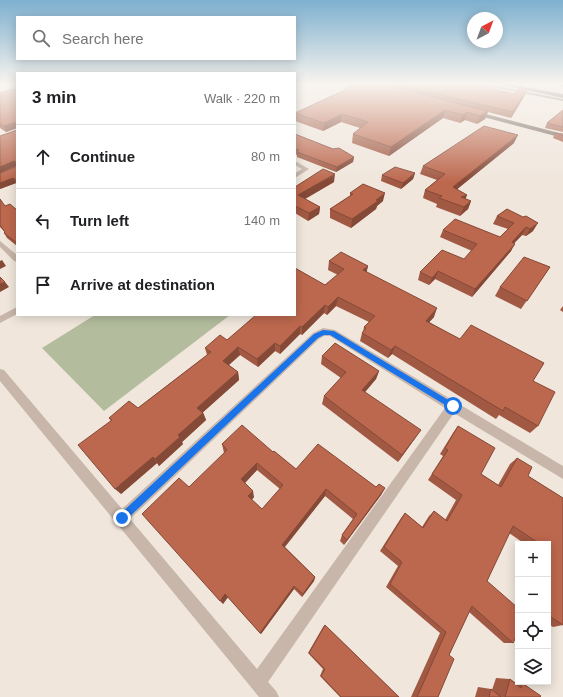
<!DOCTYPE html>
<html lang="en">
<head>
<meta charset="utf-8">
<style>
	body { margin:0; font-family:Arial,sans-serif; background:#f2f2f2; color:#202124 }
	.controls { position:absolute; right:12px; bottom:12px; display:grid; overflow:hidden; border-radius:0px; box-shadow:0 2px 10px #0003 }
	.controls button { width:36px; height:36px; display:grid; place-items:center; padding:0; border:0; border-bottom:1px solid #e0e0e0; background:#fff; color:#202124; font:20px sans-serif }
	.compass { position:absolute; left:467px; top:12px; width:36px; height:36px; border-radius:50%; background:#fff; box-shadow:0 2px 10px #0003; rotate:41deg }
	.stop { position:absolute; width:12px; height:12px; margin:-9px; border:3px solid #1a73e8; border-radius:50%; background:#fff }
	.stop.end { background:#1a73e8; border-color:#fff; box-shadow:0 1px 4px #0008 }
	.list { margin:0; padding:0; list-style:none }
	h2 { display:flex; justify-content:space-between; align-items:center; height:52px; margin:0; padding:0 16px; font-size:17px }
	h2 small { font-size:13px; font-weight:400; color:#757577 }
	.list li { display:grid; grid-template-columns:26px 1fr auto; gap:12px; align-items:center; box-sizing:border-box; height:64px; padding:0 16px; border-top:1px solid #e0e0e0 }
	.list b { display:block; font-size:15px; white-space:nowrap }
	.list em { font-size:13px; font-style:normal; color:#757577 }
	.icon { flex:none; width:22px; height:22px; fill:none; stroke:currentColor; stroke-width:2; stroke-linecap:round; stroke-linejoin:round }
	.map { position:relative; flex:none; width:563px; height:697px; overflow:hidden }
	.search { position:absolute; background:#fff; box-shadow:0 2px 10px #0003; left:16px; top:16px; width:280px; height:44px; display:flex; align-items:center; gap:10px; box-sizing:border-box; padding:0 14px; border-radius:0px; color:#757577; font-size:15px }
	.panel { position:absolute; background:#fff; box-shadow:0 2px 10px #0003; left:16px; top:72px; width:280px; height:244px; border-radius:0px }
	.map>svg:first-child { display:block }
	.green { fill:#b3bd9d }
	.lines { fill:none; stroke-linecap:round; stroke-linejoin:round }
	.minor { fill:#c7b6a9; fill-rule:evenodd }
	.major { fill:#75635a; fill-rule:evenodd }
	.highway { fill:#554640; fill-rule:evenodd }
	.wall { fill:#a25943; fill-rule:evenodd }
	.shaded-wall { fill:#844937 }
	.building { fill:#bc684e; stroke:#844937; fill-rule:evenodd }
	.route { fill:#1a73e8 }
</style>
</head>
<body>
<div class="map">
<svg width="563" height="697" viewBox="0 0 563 697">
	<rect width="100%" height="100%" fill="#f0e6dc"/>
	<path class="green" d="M95 315H230L104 411 42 348Z"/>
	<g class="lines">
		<g class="minor">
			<path d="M295 161 309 169 295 178V173L302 169 295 165Z"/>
			<path d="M0 241 17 255V262L14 261 0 247Z"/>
			<path d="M17 307V314L0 323V316Z"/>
			<path d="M323 328 335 330 563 466V479L454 413 268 682 276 691 279 697H259L0 381V369L4 370 122 509 313 333ZM324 336H330L445 408 257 669 130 519 319 339Z"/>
		</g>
		<g class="major">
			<path d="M476 84H487L563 99V101Z"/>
			<path d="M474 111 563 134V138L472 114Z"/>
		</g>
		<g class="highway">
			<path d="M497 84H509L563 94V98Z"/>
			<path d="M557 84H563V87L557 85Z"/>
		</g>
	</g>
	<g class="wall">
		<path d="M354 84H475L514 94 525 95 511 118 488 112 485 119 477 124 465 120 460 123 443 118 389 156 352 143 353 134 360 128 341 122 323 131 295 121V113L346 89V88Z"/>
		<path d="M17 90V128L6 132 0 128V93Z"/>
		<path d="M563 110V132L545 128 547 123Z"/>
		<path d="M17 130V184L16 183 0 189 15 167V166L0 173V136Z"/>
		<path d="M555 133 563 134V142L553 138Z"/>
		<path d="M295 134 354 157 353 162 336 172 297 157V155L295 154Z"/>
		<path d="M514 143 457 189 466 199 471 201 468 209 460 216 436 207 437 204 423 198 425 190 437 180 420 174 423 166Z"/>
		<path d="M415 173 413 179 401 189 381 181 382 175Z"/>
		<path d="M334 182 305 199 320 207 319 214 308 221 295 213V187Z"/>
		<path d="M350 193 383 201 377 206 376 209 351 228 330 218V209L350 196Z"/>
		<path d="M0 199 5 206 17 210V246L7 238 4 233 5 232 0 227Z"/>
		<path d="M507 209 533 231 526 236 522 235 514 243 511 251 472 297 435 279 429 285 418 280 420 272 464 259 472 251 440 237 443 230 500 237 508 229 493 224 497 216Z"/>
		<path d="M329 261 368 266 366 272 434 317 429 322 533 381 538 426 530 433 499 415 496 419 392 354 388 358 360 341 362 333 363 332 364 327 369 322 336 306 327 315 324 313 302 335 300 334 280 354 275 351 258 367 240 355 229 365 238 372 239 380 203 412 206 420 182 442 183 444 159 466 157 463 121 494 111 421 109 418 138 408 207 355 205 348 227 340 325 285 338 275 328 270Z"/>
		<path d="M550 267 521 309 495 296 500 287Z"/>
		<path d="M563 306V312L560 310Z"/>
		<path d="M322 356 379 371 376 379 365 392 416 437 398 462 322 404 324 396 341 378 321 364Z"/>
		<path d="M458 426 481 474 498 485 510 464 517 458 528 476 563 498V625L553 627 548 624V544H525L509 533 487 581 513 643H504L469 612 449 655 438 697H411L440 633 386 587 398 566 380 551 401 518 405 513 422 527 429 516 434 511 445 520 456 500 428 480 443 456 440 454 453 433Z"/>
		<path d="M222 444 273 452 296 469 376 487 385 488 381 495 344 545 340 541 342 535 353 519 325 496 285 547 315 577 314 581 302 597 294 589 261 634 228 597 223 604 224 453ZM257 470 280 489 262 509 252 500 254 497 245 483Z"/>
		<path d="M325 625 399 697H340L320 676 323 669 308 653 323 627Z"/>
		<path d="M496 678 510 679 514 682 522 683 540 697H475L478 687 491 689 492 690Z"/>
	</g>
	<g class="shaded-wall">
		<path d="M527 89 525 95 511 118 513 112Z"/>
		<path d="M445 110 443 118 389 156 391 147Z"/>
		<path d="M488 111 485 119 477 124 480 116Z"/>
		<path d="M467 112 465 120 460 123 463 115Z"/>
		<path d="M342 114 341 122 323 131 324 123Z"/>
		<path d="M17 122V128L6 132 4 126Z"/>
		<path d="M518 135 514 143 450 195 453 187Z"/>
		<path d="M354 157 353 162 336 172 337 167Z"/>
		<path d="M14 161 16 166 0 173V167Z"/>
		<path d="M415 173 413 179 401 189 403 183Z"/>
		<path d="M335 174 334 182 298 203V195Z"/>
		<path d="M13 178 16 183 0 189V183Z"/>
		<path d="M385 193 383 201 377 206 376 209 351 228 352 219Z"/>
		<path d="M467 195 464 204 458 206 461 197Z"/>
		<path d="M471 201 468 209 460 216 464 207Z"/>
		<path d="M320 207 319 214 308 221 309 213Z"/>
		<path d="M538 223 533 231 526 236 530 229Z"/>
		<path d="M526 227 522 235 508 250 512 242Z"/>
		<path d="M515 244 511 251 472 297 475 289Z"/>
		<path d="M2 260 6 266 0 269V261Z"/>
		<path d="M368 266 366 275 363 270Z"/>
		<path d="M438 271 435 279 429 285 432 278Z"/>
		<path d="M5 282 9 287 0 292V284Z"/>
		<path d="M338 297 336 306 327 315 328 307Z"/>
		<path d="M325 305 324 313 302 335V327Z"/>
		<path d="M437 308 434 317 423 329 426 321Z"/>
		<path d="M300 326V334L280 354V346Z"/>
		<path d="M275 343V351L258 367 257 359Z"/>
		<path d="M395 346 392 354 388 358 391 350Z"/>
		<path d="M238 347 240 355 224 369 223 361Z"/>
		<path d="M379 371 376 379 360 398 362 390Z"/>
		<path d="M238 372 239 380 200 415 197 408Z"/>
		<path d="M203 413 206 420 182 442 183 444 159 466 155 459 178 435Z"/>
		<path d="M421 430 416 437 398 462 402 455Z"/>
		<path d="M153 457 157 463 121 494 115 489Z"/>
		<path d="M257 463V470L242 486 241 479Z"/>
		<path d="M385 488 381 495 344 545 347 540Z"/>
		<path d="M326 489 325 496 282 550V545Z"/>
		<path d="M253 491 254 497 249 502 248 496Z"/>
		<path d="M315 577 314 581 302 597 303 594Z"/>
		<path d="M294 586V589L261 634 260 633Z"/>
		<path d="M225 594 228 597 223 604 220 601Z"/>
	</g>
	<g class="building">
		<path d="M354 84H382L488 111 480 116 467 112 463 115 445 110 391 147 353 134 368 122 342 114 324 123 295 113 347 89 346 88Z"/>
		<path d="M394 84H474L514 94 520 88 527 89 513 112Z"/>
		<path d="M12 89 17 90V122L4 126 0 124V93Z"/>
		<path d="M563 110V127L547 123Z"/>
		<path d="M484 126 518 135 453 187 467 195 461 197 471 201 464 207 439 198 442 196 425 190 445 174 423 166Z"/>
		<path d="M17 130V181L13 178 0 183V173L15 167 16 162 14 161 0 167V136Z"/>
		<path d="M555 133 563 134V136Z"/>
		<path d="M295 134 333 149 339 148 354 157 337 167 297 152 299 150 295 149Z"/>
		<path d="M395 167 415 173 403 183 382 175Z"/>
		<path d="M323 169 335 174 298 195 320 207 309 213 295 206V187Z"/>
		<path d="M363 184 385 193 376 200 378 201 352 219 330 209 353 194 350 193Z"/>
		<path d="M0 199 5 206 10 204 17 210V243L4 233 5 232 0 225Z"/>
		<path d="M507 209 523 217 526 216 538 223 530 229 526 227 512 242 515 244 475 289 438 271 432 278 420 272 442 250 464 259 477 244 443 230 455 219 500 237 514 223 497 216Z"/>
		<path d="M341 252 368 266 363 270 437 308 426 321 460 339 471 325 544 363 533 381 555 392 538 426 505 407 503 411 395 346 391 350 362 333 366 328 364 327 375 316 338 297 328 307 325 305 302 327 300 326 280 346 275 343 257 359 238 347 223 361 238 372 197 408 203 413 178 435 180 437 155 459 153 457 115 489 78 445 112 420 109 418 129 401 138 408 211 352 205 348 220 335 227 340 256 315H295V268L325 285 344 269 329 261Z"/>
		<path d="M524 257 550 267 527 301 500 287Z"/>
		<path d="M0 277 5 282 0 284Z"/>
		<path d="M335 343 379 371 362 390 421 430 402 455 324 396 346 372 322 356Z"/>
		<path d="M242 425 273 452 274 451 296 469 318 444 376 487 379 484 385 488 347 540 342 535 357 514 326 489 282 545 315 577 303 594 294 586 260 633 225 594 220 601 142 514 179 478 189 487 227 450 222 444ZM257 463 283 485 262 509 248 496 253 491 241 479Z"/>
		<path d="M458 426 495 448 481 474 501 487 517 458 532 467 528 476 563 498V625L548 615V544H540L513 526 487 581 518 608V633L513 643 472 606 449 655 454 659 438 697H417L446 632 390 584 402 562 384 547 405 513 423 528 434 511 447 521 462 495 432 474 448 450 445 448Z"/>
		<path d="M325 625 399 697H341L321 676 325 669 309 653Z"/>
		<path d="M510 679 521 688 522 683 541 696 540 697H505Z"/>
		<path d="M491 689 501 697H489Z"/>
	</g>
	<linearGradient id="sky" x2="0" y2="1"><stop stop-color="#7db0cf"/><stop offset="0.46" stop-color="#f8f4ef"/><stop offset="1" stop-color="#f8f4ef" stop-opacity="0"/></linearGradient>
	<rect width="563" height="182" fill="url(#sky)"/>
	<path class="route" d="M323 330 334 331 455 404V408H450L330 335H324L318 338 125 521H119V515L314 334Z"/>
</svg>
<div class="controls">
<button>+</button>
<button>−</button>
<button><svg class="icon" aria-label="locate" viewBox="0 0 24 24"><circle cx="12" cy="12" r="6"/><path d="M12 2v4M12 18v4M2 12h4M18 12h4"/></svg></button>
<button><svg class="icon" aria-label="layers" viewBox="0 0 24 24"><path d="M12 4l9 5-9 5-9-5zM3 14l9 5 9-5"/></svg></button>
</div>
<svg class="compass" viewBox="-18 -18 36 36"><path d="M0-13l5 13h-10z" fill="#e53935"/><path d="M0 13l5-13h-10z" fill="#757577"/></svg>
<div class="stop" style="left:453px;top:406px"></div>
<div class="stop end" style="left:122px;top:518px"></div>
<div class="search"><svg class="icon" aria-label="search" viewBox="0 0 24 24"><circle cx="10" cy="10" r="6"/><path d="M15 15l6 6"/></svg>Search here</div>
<section class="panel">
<h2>3 min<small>Walk · 220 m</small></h2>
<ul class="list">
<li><svg class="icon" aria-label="ahead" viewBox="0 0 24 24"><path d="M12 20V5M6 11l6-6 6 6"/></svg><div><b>Continue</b></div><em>80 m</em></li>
<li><svg class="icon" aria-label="left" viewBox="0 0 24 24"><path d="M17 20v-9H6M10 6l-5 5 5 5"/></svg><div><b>Turn left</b></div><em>140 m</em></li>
<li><svg class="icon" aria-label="arrive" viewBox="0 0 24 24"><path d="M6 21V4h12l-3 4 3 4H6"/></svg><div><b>Arrive at destination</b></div></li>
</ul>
</section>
</div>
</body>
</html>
